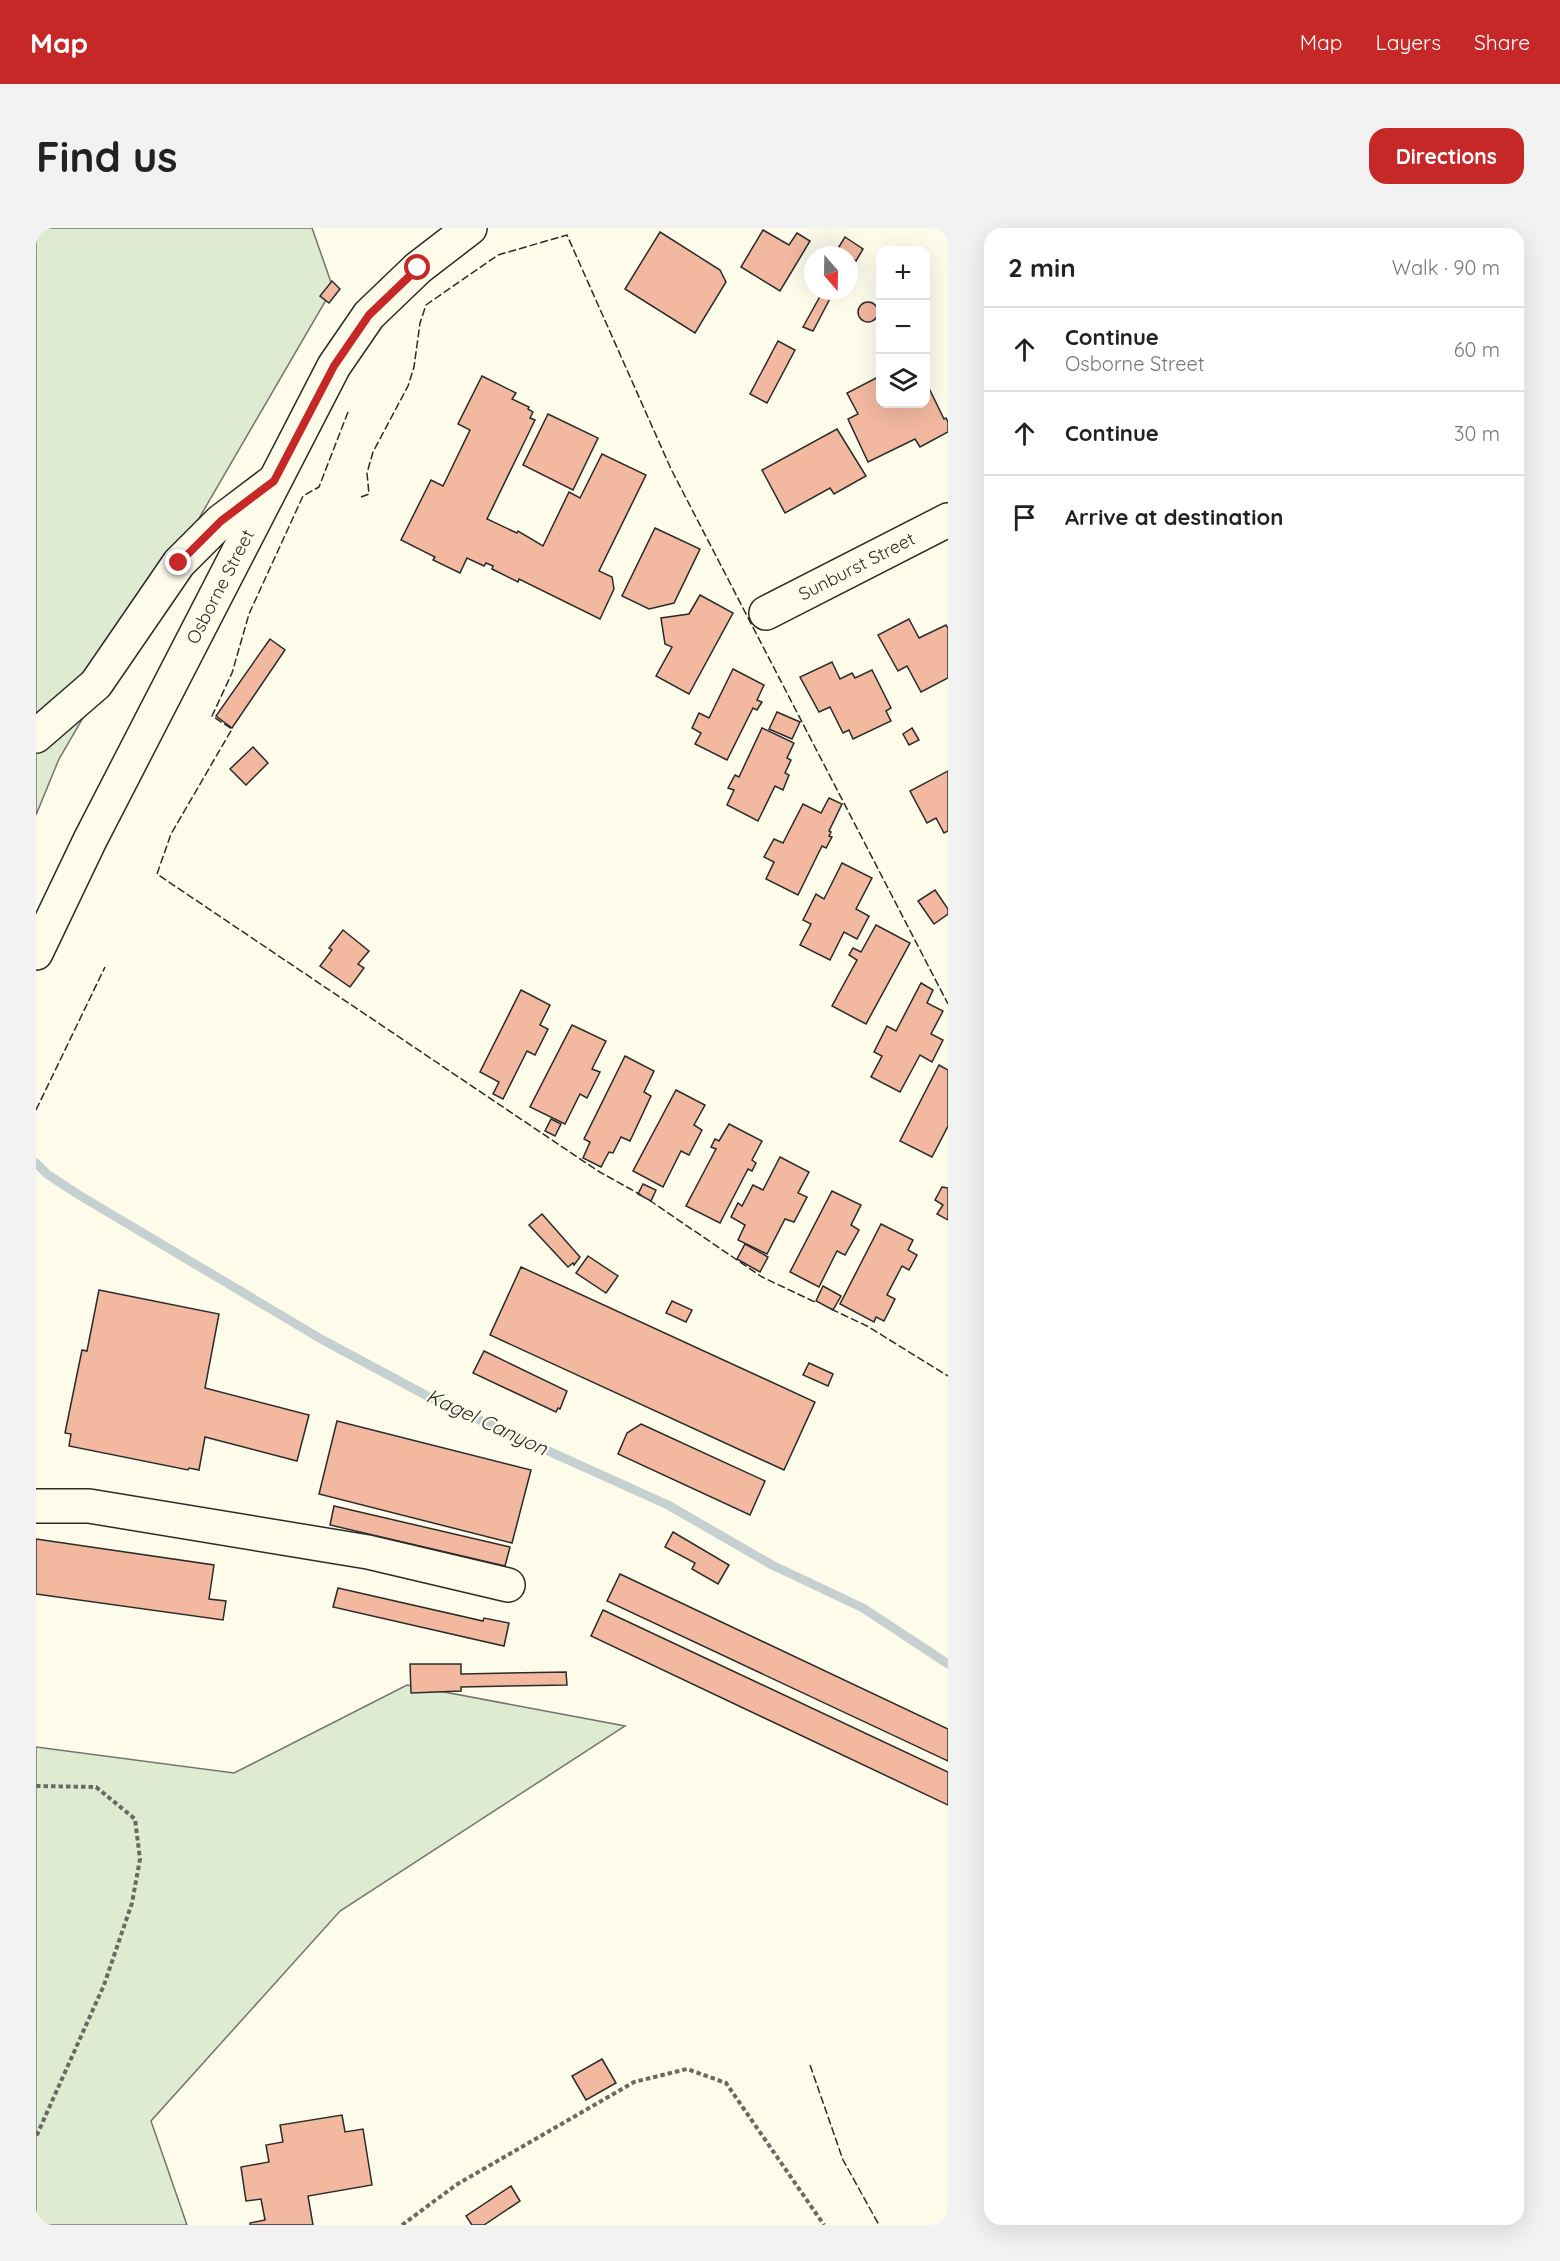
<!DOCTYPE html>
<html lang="en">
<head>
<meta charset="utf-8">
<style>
	body { margin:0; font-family:Quicksand,sans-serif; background:#f2f2f2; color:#222 }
	.controls { position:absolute; right:18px; top:18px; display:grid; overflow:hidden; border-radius:12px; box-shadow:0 6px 24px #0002 }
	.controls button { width:54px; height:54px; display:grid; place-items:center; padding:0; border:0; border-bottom:2px solid #e0e0e0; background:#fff; color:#222; font:30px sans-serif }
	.compass { position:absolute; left:768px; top:18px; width:54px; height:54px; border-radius:50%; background:#fff; box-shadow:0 6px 24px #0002; rotate:160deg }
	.stop { position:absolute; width:18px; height:18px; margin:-14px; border:4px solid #c62828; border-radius:50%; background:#fff }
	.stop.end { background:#c62828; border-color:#fff; box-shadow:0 2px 6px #0008 }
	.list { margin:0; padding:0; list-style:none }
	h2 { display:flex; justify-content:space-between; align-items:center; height:78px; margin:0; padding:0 24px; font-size:26px }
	h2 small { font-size:20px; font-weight:400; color:#767676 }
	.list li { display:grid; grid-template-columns:39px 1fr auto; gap:18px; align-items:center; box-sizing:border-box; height:84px; padding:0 24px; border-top:2px solid #e0e0e0 }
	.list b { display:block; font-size:22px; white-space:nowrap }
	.list p { margin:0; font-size:20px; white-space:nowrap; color:#767676 }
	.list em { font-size:20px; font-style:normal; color:#767676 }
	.icon { flex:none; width:33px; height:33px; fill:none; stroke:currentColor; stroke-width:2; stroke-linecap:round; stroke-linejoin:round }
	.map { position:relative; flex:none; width:912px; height:1997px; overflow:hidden; border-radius:18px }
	header { display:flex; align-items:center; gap:36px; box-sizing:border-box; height:84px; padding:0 30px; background:#c62828; color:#fff }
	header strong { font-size:28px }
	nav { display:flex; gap:33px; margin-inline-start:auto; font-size:21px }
	.intro { display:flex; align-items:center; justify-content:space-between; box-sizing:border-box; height:144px; padding:0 36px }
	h1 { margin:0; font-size:42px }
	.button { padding:15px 27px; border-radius:18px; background:#c62828; color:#fff; font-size:21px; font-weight:700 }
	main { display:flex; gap:36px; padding:0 36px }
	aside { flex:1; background:#fff; border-radius:18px; box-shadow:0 6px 24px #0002 }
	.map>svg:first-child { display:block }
	.green { fill:#deebd1; stroke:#74746e; stroke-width:1.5 }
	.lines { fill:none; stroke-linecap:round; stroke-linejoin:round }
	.stream { stroke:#c7d0d0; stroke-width:9 }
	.building { fill:#f2b8a0; stroke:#2b2b2b; stroke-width:1.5 }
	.minor-casing { stroke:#2b2b2b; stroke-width:36 }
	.major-casing { stroke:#2b2b2b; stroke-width:36 }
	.path { stroke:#6a6964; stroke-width:4; stroke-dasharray:4.5 3; stroke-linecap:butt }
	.minor { stroke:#fdfbea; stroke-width:33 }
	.major { stroke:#fdfbea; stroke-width:33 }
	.fence { stroke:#2b2b2b; stroke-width:1.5; stroke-dasharray:8 3; stroke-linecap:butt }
	.route { stroke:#c62828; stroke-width:8 }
	.labels { text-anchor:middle; stroke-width:4.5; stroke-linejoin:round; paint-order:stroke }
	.street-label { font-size:18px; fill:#2b2b2b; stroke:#fdfbea }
	.water-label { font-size:20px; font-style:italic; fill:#2b2b2b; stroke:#fdfbea }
</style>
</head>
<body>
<header>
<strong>Map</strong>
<nav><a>Map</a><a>Layers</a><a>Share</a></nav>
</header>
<div class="intro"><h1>Find us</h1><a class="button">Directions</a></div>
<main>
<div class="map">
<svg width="912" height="1997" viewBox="0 0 912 1997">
	<rect width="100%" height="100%" fill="#fdfbea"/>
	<g class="green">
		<path d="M0 0H276L297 60 23 531 0 587Z"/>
		<path d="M371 1457 589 1498 304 1683 115 1893 151 1997H0V1519L198 1545Z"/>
	</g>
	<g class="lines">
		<path class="stream" d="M0 935 11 946 43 967 285 1111 395 1170 632 1277 736 1337 827 1380 912 1436"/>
	</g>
	<g class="building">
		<path d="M727 2 753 17 761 5 774 13 744 63 705 39Z"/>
		<path d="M624 4 684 42 690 54 659 105 589 61Z"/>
		<path d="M809 9 827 21 820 33 813 29V27L801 22Z"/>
		<path d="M296 53 304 61 293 75 284 68Z"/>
		<path d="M787 63H798L777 103 767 99Z"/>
		<circle cx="832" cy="84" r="10"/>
		<path d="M742 113 759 122 731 175 714 166Z"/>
		<path d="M446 148 480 165 476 171 493 179 492 181 497 184 494 190 499 192 451 291 481 305 482 303 507 318 533 264 544 270 566 226 610 247 563 343 576 349 578 361 564 391 483 351 482 354 456 341 457 338 450 335 448 338 431 330 424 345 397 332 399 329 365 312 395 252 407 258 434 202 422 196Z"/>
		<path d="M844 148V176H890V154L908 191 910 190 912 194V204L884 219 879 211 832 234 812 191 822 186 811 165Z"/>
		<path d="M512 186 562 210 537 262 487 237Z"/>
		<path d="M801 201 830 248 798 266 794 260 749 285 726 242Z"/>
		<path d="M619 300 664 321 638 375 613 381 586 368Z"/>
		<path d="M664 367 697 385 653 466 620 448 636 419 629 416 625 390 653 386Z"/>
		<path d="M873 391 883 410 910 397 912 400V450L885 464 871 438 862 443 842 407Z"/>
		<path d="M234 411 249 422 196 500 180 488Z"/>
		<path d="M796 434 804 451 816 445 819 450 836 442 855 480 850 483 855 493 817 511 813 502 807 505 794 479 783 484 764 449Z"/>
		<path d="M697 441 728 457 721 472 726 474 721 482 717 480 691 532 659 516 665 505 656 500 663 485 673 490Z"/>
		<path d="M741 484 764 494 756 511 733 501Z"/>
		<path d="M726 500 758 515 751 530 755 532 749 545 753 547 747 562 739 558 722 593 691 577 698 562 692 560 699 547 703 549Z"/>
		<path d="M876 500 883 512 873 517 867 506Z"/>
		<path d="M217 519 232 535 210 557 194 541Z"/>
		<path d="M912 543V603L908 605 900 590 891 595 874 563Z"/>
		<path d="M793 570 806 576 793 603 795 604 793 608 796 609 790 620 786 618 762 667 730 651 738 634 728 629 738 611 747 615 767 576 785 585Z"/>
		<path d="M806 635 836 650 820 681 833 688 821 711 808 704 794 732 764 717 775 696 767 692 780 666 788 671Z"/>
		<path d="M899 662 912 681V686L898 696 882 673Z"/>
		<path d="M840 697 874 715 830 796 796 778 821 732 813 727 817 720 825 724Z"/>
		<path d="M307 702 333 723 322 736 328 740 314 759 284 738 296 722 293 720Z"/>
		<path d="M885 755 897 762 891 775 907 783 895 806 907 812 896 834 884 827 864 864 835 849 846 828 838 824 851 798 860 803Z"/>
		<path d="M485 762 514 777 504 797 512 801 499 827 491 823 467 871 457 866 463 854 444 844Z"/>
		<path d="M536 797 570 813 556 841 564 844 551 870 544 866 529 896 494 879Z"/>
		<path d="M589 828 618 843 608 864 615 868 594 913 585 909 577 925 573 924 565 939 547 930 554 914 548 911Z"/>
		<path d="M903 837 912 842V898L896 929 864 913Z"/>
		<path d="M640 862 669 877 658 897 666 902 653 927 645 923 627 959 597 943Z"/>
		<path d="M515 891 525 896 519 908 509 903Z"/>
		<path d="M693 896 726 913 716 932 720 935 716 943 712 941 684 995 650 978 680 921 675 919 679 911 683 913Z"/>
		<path d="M744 929 773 944 762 965 771 969 758 994 749 991 731 1026 702 1012 709 997 695 989 702 975 706 978 717 957 727 962Z"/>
		<path d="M607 956 620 962 615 973 602 966Z"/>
		<path d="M906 959 912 960V992L901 986 907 977 899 972Z"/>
		<path d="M796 963 825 977 815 997 823 1002 809 1027 801 1023 783 1059 754 1044Z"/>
		<path d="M506 986 544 1029 538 1037 537 1035 532 1039 493 997Z"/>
		<path d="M845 996 877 1012 872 1022 881 1027 873 1042 866 1038 851 1067 859 1071 848 1093 840 1089 838 1094 804 1076Z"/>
		<path d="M709 1016 732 1029 724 1044 701 1031Z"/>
		<path d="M552 1028 582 1048 570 1065 540 1045Z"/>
		<path d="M485 1039 779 1174 748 1242 454 1107Z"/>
		<path d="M787 1058 805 1068 797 1082 780 1073Z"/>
		<path d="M63 1062 183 1086 169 1160 273 1187 261 1233 169 1209 163 1242 153 1240 152 1242 33 1218 35 1206 29 1205 46 1122 51 1123Z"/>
		<path d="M636 1073 656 1082 650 1094 630 1085Z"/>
		<path d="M448 1123 531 1163 524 1181 522 1180 520 1184 437 1145Z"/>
		<path d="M773 1135 797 1146 792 1158 767 1147Z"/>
		<path d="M301 1193 495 1242 476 1315 283 1266Z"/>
		<path d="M605 1196 729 1253 714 1287 582 1226 591 1205Z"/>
		<path d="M298 1278 474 1319 469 1338 294 1297Z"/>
		<path d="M637 1304 693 1337 682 1356 656 1341 659 1335 629 1319Z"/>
		<path d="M0 1311 178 1337 173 1371 190 1373 187 1392 0 1366Z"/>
		<path d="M584 1346 912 1501V1533L571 1373Z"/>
		<path d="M302 1360 447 1393 448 1390 473 1395 468 1418 297 1379Z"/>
		<path d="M567 1382 912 1544V1577L555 1408Z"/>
		<path d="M374 1436H425V1446L530 1444 531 1457 425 1459V1463L375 1465Z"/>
		<path d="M566 1831 580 1855 550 1872 536 1848Z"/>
		<path d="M306 1887 309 1904 327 1901 336 1957 272 1968 277 1997H214V1995L229 1992 225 1971 210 1973 205 1939 233 1934 230 1917 247 1914 244 1897Z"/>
		<path d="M475 1958 484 1973 448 1997H436L430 1988Z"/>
	</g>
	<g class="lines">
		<defs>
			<g id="minor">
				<path id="s1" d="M730 385 912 292"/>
				<path d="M0 508 60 456 143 335 185 293 238 253"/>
				<path d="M0 1278H53L332 1324 472 1357"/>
			</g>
			<g id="major">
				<path id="s2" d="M0 725 54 612 298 138 333 87 382 40 434 0"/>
			</g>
		</defs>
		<use href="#minor" class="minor-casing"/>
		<use href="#major" class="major-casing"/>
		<g class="path">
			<path d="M0 1558 60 1559 99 1591 104 1631 96 1675 68 1757 0 1909"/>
			<path d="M366 1997 420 1957 598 1854 651 1841 690 1855 788 1997"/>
		</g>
		<use href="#minor" class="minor"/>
		<use href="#major" class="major"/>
		<g class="fence">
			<path d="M312 184 283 259 267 268 213 386 196 445 176 488 196 501 135 606 121 646 562 943 605 967"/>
			<path d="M325 269 333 266 331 245 337 224 372 158 378 139 384 95 390 77 462 27 531 7 635 241 912 776"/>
			<path d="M0 882 69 739"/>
			<path d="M613 972 726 1049 781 1075"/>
			<path d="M795 1081 831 1098 912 1148"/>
			<path d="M774 1837 807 1932 843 1997"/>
		</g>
	</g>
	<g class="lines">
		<path class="route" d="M143 335 185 293 238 253 298 138 333 87 382 40"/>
	</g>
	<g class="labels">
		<g class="street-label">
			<text dy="6" stroke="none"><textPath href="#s1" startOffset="102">Sunburst Street</textPath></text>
			<text dy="6" stroke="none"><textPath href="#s2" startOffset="410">Osborne Street</textPath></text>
		</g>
		<g class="water-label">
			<text transform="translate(451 1194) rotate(25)" y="7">Kagel Canyon</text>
		</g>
	</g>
</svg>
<div class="controls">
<button>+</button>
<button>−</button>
<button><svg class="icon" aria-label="layers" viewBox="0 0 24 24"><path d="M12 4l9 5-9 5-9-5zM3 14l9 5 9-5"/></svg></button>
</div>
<svg class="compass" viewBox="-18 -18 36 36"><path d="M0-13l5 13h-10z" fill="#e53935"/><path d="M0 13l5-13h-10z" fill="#767676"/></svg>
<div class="stop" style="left:382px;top:40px"></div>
<div class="stop end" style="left:143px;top:335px"></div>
</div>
<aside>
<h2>2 min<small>Walk · 90 m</small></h2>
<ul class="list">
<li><svg class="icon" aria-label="ahead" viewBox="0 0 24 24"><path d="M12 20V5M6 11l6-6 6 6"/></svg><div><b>Continue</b><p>Osborne Street</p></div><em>60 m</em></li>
<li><svg class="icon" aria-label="ahead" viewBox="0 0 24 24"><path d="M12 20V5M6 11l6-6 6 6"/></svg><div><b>Continue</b></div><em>30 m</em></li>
<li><svg class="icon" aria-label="arrive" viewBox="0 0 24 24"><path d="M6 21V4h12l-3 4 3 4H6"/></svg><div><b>Arrive at destination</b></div></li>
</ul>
</aside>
</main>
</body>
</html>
